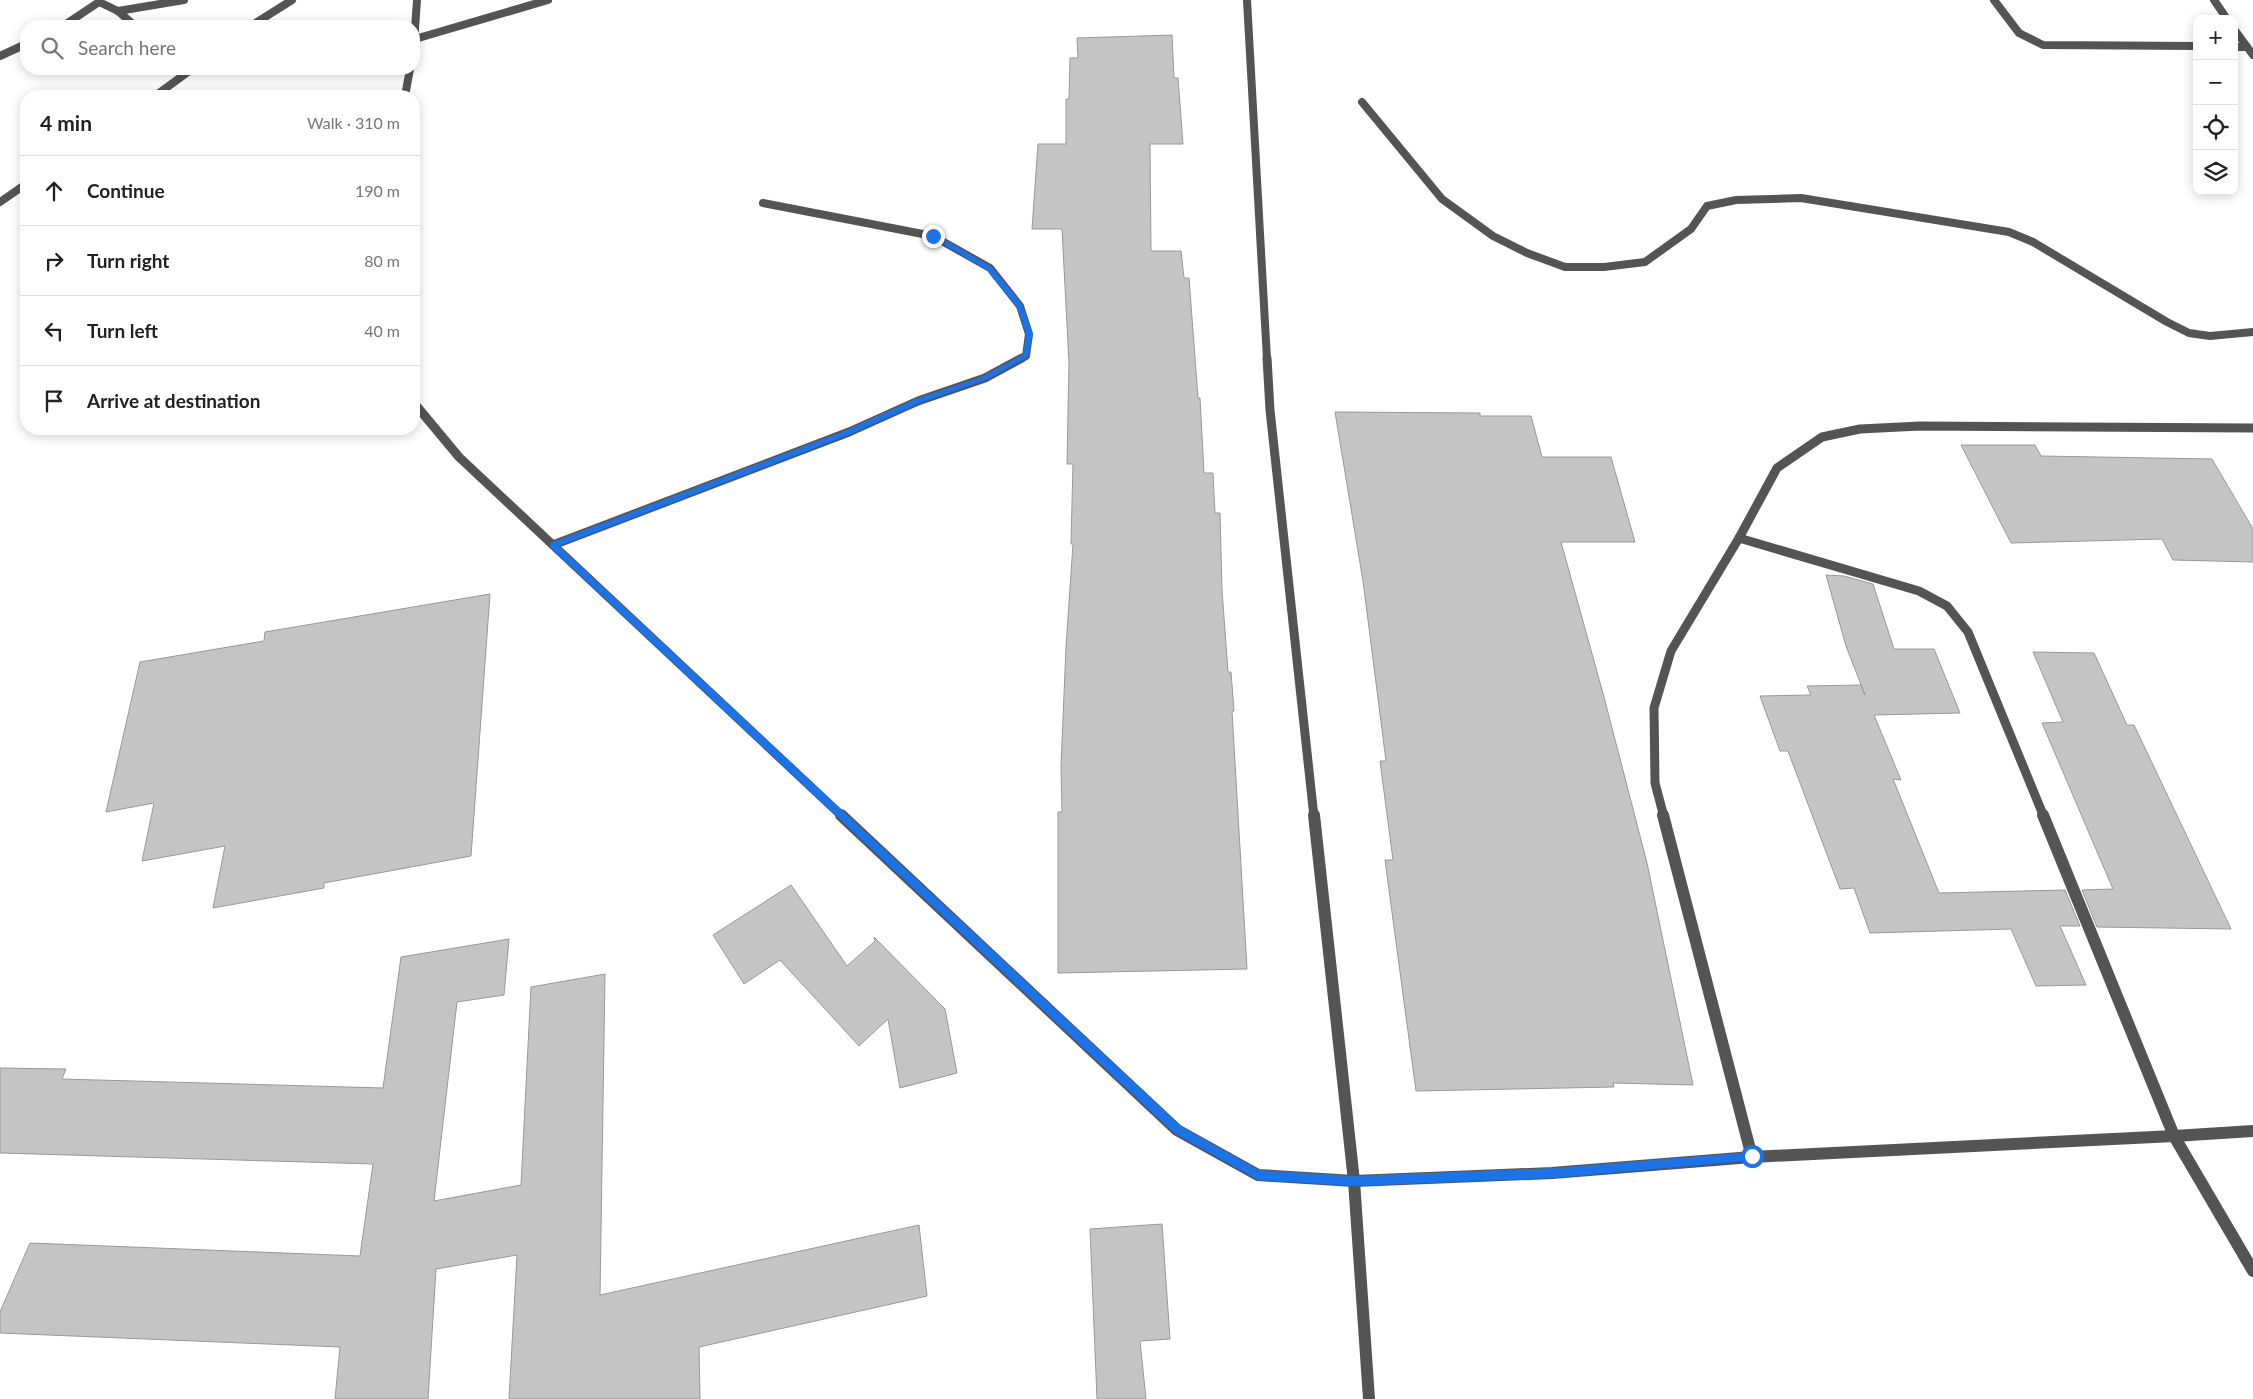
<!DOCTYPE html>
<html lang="en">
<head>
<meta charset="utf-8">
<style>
	body { margin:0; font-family:Lato,sans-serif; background:#f2f2f2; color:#202124 }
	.controls { position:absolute; right:15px; top:15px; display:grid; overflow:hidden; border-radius:10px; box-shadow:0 2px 12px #0003 }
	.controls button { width:45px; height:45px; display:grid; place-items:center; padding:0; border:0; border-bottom:1px solid #e0e0e0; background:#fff; color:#202124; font:25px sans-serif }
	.stop { position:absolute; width:15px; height:15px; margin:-11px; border:4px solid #1a73e8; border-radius:50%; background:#fff }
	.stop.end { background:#1a73e8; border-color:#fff; box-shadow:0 1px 5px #0008 }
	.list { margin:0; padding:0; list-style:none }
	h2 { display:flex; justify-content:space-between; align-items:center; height:65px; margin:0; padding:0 20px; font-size:21px }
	h2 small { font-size:16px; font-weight:400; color:#757577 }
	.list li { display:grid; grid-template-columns:32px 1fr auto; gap:15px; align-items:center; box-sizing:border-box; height:70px; padding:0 20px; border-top:1px solid #e0e0e0 }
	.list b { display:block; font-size:19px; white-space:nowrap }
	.list em { font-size:16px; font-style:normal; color:#757577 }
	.icon { flex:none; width:28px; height:28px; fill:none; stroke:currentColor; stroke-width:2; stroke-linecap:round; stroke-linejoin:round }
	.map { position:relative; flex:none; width:2253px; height:1399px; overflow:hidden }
	.search { position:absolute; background:#fff; box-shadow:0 2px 12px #0003; left:20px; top:20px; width:400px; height:55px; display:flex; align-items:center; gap:12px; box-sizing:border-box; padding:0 18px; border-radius:20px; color:#757577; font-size:19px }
	.panel { position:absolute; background:#fff; box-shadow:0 2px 12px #0003; left:20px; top:90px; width:400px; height:345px; border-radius:20px }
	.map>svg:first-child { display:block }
	.building { fill:#c4c4c4; stroke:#989898 }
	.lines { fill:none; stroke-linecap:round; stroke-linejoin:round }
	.street-far2 { stroke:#545454; stroke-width:8 }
	.street-far1 { stroke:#545454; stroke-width:9 }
	.street { stroke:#545454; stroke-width:12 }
	.route { fill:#1a73e8 }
</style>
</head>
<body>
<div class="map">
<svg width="2253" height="1399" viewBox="0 0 2253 1399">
	<rect width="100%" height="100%" fill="#fff"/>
	<g class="building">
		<path d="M1172 35 1174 78H1178L1183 144H1150L1151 251H1181L1184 278H1189L1198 398H1200L1204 473H1213L1215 513H1220L1222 590 1228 672H1231L1234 711H1232L1247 969 1058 973V812H1062L1061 766 1066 647 1073 544H1071L1073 464H1067L1069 363 1062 229H1032L1038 144H1066V99H1069L1070 58H1078L1077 38Z"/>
		<path d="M1335 412 1480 413V416H1531L1542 457H1611L1635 542H1561L1604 697 1647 863 1693 1085 1613 1083 1614 1087 1416 1091 1385 860H1393L1380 761H1386L1363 581Z"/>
		<path d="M1961 445H2035L2041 456 2212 459 2253 529V562L2173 560 2162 539 2011 543Z"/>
		<path d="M1826 575 1844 576 1873 584 1894 649H1934L1960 713 1874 715 1901 780 1893 779 1939 893 2065 890 2080 926H2060L2086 985 2036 986 2011 929 1870 933 1854 888 1840 889 1788 751H1780L1760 696 1811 695 1807 686 1861 685 1865 695 1846 646Z"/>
		<path d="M490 594 471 856 324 883V888L213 908 225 846 142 861 154 803 106 812 140 662 264 641 265 632Z"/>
		<path d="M2033 652 2094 653 2127 725H2134L2231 929 2097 927 2082 890 2113 889 2042 723 2063 722Z"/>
		<path d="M791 885 847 966 875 941 874 937 945 1009 957 1073 900 1088 888 1019 859 1046 780 960 744 984 713 935Z"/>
		<path d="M509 939 504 995 457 1002 434 1201 521 1185 531 987 605 974 600 1295 919 1225 927 1296 699 1347 700 1399H509L517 1255 436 1269 428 1399H335L340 1347 0 1333V1312L30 1243 360 1256 373 1164 0 1153V1068L66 1069 62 1079 383 1088 401 957Z"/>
		<path d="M1162 1224 1170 1339 1140 1341 1146 1399H1097L1090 1229Z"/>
	</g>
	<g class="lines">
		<g class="street-far2">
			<path d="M100 0 99 2 118 11 135 26"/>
			<path d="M1247 0 1267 359"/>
			<path d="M1994 0 2019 33 2043 45 2197 46"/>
			<path d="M2214 0 2227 19"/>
			<path d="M118 11 184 0"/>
			<path d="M63 26 99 2"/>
			<path d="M251 26 292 0"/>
			<path d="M2234 29 2253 55"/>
			<path d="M415 39 548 0"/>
			<path d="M414 43 417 0"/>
			<path d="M2234 47H2247"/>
			<path d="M0 56 26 44"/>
			<path d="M155 96 192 69"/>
			<path d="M405 96 410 69"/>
			<path d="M1362 102 1442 199 1493 236 1527 253 1565 267H1604L1645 262 1691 229 1707 206 1736 200 1801 198 2009 232 2033 242 2167 322 2189 333 2210 336 2253 332"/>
			<path d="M0 202 26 184"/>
			<path d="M763 203 933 236 990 268 1020 306 1029 334 1026 356 1020 359"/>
		</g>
		<g class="street-far1">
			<path d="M1267 358 1270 410 1314 817"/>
			<path d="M414 403 459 457 843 817"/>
			<path d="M1739 538 1919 591 1947 606 1968 632 2044 817"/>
			<path d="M553 545 849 432 918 401 985 378 1022 358"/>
			<path d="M1664 817 1655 783 1654 708 1671 651 1739 538 1777 468 1822 437 1860 429 1920 426 2253 428"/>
		</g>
		<g class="street">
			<path d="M841 815 1177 1130 1258 1175 1354 1181 1552 1173 1752 1157 2174 1136 2043 815"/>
			<path d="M1314 815 1354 1181 1369 1399"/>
			<path d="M1663 815 1752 1157"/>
			<path d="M2253 1131 2174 1136 2253 1271"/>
		</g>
	</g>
	<path class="route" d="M931 234H936L992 267 1022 304 1033 334 1028 357 988 379 920 403 851 434 559 546 1181 1126 1259 1170 1354 1176 1552 1168 1752 1152 1757 1156 1755 1160 1552 1178 1354 1186 1258 1180 1174 1133 550 547V543L846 430 915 399 983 376 1023 354 1026 334 1017 307 987 270 931 237Z"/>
</svg>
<div class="controls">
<button>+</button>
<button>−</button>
<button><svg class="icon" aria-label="locate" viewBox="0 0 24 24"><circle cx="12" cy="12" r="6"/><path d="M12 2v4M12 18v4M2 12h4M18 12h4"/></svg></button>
<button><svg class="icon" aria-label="layers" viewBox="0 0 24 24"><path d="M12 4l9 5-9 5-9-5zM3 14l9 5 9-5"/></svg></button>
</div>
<div class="stop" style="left:1752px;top:1156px"></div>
<div class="stop end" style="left:933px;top:236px"></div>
<div class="search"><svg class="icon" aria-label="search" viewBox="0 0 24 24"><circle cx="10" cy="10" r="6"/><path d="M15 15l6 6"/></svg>Search here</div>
<section class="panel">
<h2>4 min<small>Walk · 310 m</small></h2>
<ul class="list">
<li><svg class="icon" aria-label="ahead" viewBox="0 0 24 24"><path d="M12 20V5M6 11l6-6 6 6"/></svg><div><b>Continue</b></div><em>190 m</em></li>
<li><svg class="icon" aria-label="right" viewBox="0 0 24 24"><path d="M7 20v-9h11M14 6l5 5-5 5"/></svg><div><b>Turn right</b></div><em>80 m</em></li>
<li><svg class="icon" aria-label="left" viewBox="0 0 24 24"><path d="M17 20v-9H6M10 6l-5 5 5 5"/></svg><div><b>Turn left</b></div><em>40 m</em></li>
<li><svg class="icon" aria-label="arrive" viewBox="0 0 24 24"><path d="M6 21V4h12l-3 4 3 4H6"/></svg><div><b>Arrive at destination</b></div></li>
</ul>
</section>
</div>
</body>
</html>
